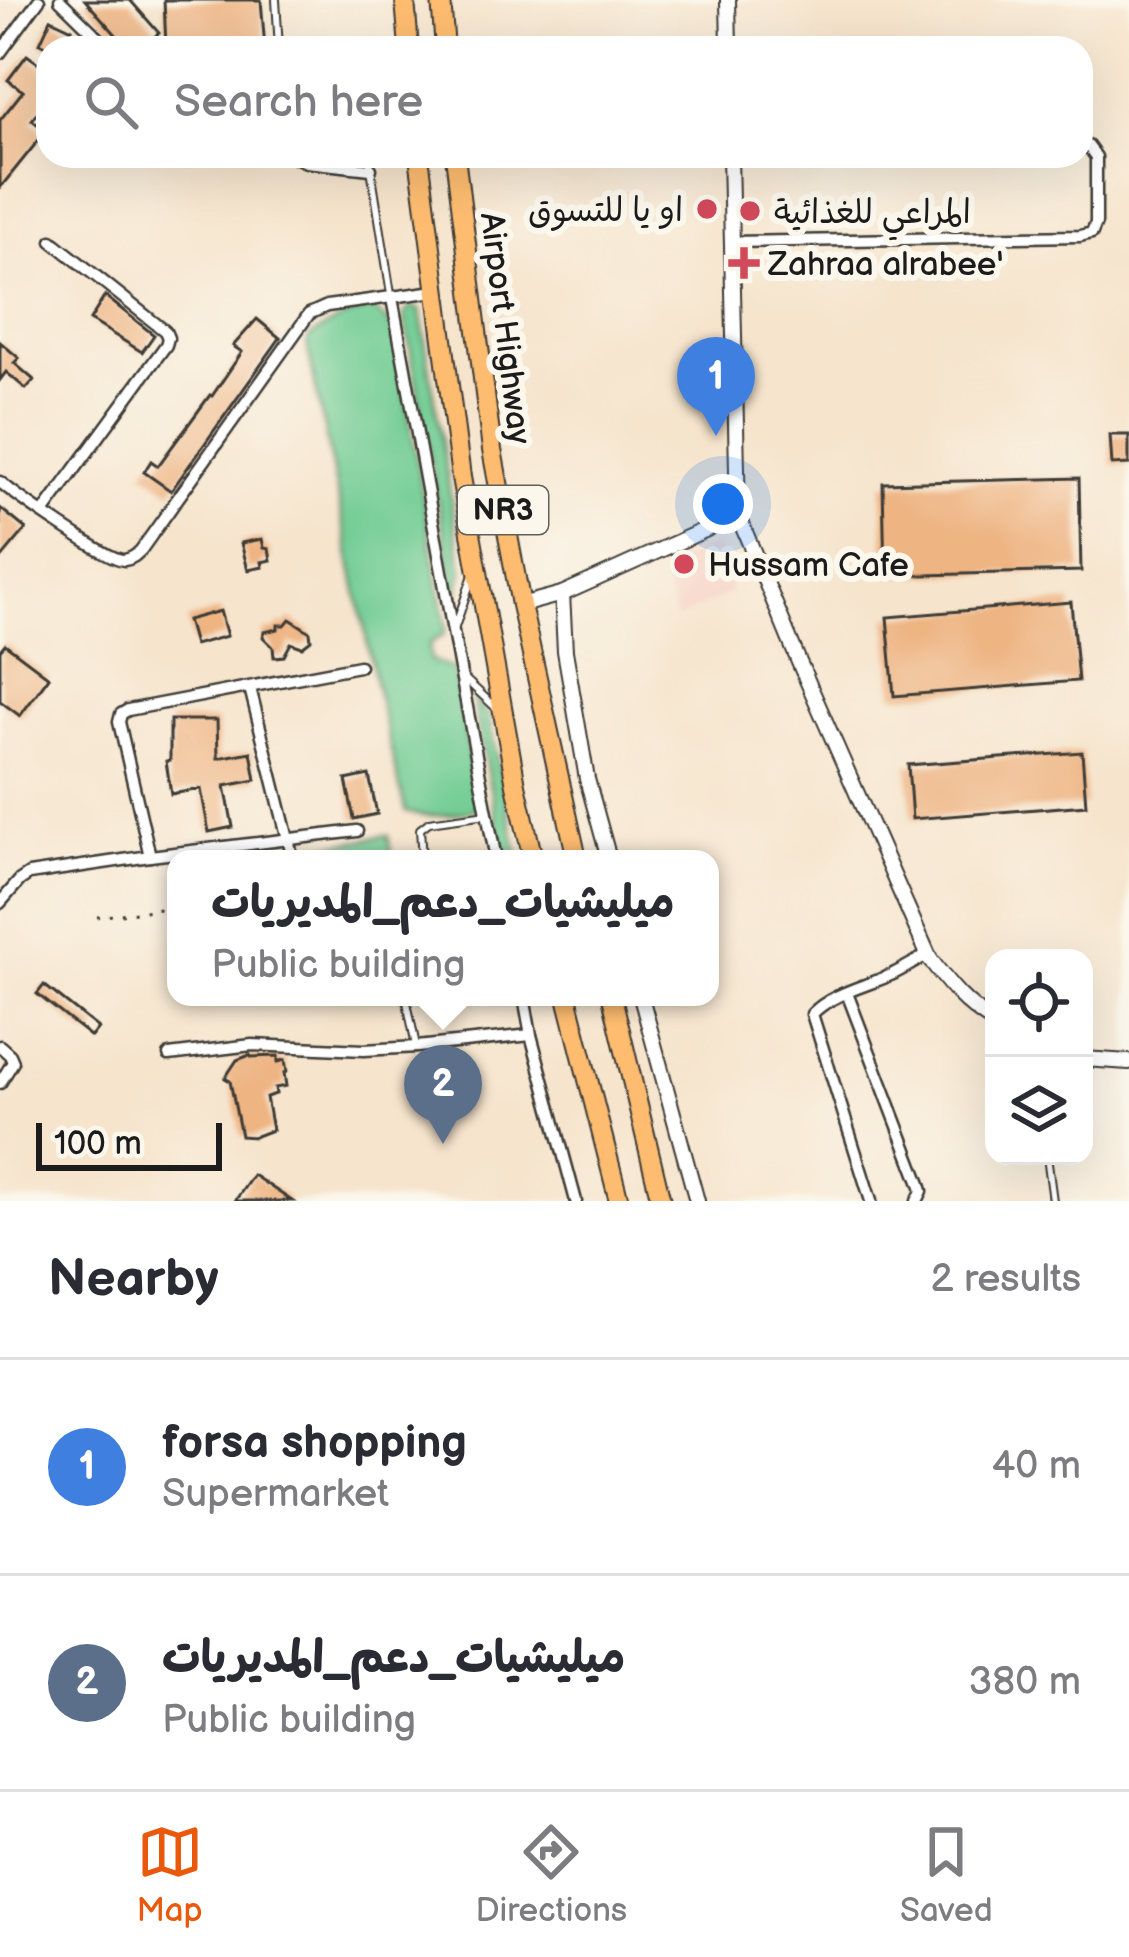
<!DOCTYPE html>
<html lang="en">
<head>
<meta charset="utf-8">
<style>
	body { margin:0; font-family:"Balsamiq Sans","Playpen Sans Arabic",sans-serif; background:#f7f7f7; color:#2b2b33 }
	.controls { position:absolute; right:36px; bottom:36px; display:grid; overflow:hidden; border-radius:24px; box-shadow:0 12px 48px #0002 }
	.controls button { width:108px; height:108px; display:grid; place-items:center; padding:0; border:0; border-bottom:3px solid #e1e1e2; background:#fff; color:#2b2b33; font:60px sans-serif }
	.scale { position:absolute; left:36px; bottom:30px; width:186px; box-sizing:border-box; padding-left:12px; border:6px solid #1c1c1c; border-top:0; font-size:33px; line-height:42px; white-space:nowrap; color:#1c1c1c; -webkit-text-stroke:9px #fbf7ec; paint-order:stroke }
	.you { position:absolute; left:723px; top:504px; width:42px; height:42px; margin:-30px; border:9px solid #fff; border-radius:50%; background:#1a73e8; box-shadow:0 0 0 18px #1a73e833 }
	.badge { display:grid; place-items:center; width:78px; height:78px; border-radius:50%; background:#ea580c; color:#fff; font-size:39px; font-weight:700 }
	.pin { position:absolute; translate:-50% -99px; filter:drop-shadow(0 3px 6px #0008) }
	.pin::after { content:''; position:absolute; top:63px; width:42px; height:36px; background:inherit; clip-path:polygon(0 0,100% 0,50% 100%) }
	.popup { position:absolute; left:167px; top:850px; width:552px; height:156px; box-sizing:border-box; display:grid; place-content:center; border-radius:24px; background:#fff; filter:drop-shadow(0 3px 9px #0005); font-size:39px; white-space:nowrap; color:#7c7c81 }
	.popup b { font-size:45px; color:#2b2b33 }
	.popup::after { content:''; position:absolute; left:50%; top:100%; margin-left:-24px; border:24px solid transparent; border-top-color:#fff }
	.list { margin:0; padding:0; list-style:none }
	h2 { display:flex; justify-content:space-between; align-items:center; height:156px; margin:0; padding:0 48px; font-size:51px }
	h2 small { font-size:39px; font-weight:400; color:#7c7c81 }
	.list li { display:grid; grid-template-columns:78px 1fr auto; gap:36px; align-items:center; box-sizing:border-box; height:216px; padding:0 48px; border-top:3px solid #e1e1e2 }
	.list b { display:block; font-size:45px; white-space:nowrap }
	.list p { margin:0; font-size:39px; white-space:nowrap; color:#7c7c81 }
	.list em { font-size:39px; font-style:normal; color:#7c7c81 }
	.icon { flex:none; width:66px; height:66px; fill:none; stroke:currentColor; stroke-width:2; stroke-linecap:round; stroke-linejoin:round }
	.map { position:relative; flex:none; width:1129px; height:1201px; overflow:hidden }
	.search { position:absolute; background:#fff; box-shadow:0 12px 48px #0002; left:36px; right:36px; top:36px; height:132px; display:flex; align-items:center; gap:30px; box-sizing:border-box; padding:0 42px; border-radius:36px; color:#7c7c81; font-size:45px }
	.sheet { height:588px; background:#fff }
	nav { display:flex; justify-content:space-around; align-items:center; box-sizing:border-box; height:168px; border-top:3px solid #e1e1e2; background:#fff; font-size:33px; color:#7c7c81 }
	nav a { display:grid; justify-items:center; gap:6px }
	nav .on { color:#ea580c }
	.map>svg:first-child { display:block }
	.built { fill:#f6d2c4 }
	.green { fill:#71cc93; stroke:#467458; stroke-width:3 }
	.building { fill:#eeb482 }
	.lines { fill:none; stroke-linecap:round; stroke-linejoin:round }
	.service-casing { stroke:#3d3a36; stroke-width:10 }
	.minor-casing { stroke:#3d3a36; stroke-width:15 }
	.tertiary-casing { stroke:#3d3a36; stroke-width:18 }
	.trunk-casing { stroke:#3d3a36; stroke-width:22 }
	.path { stroke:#3d3a36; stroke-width:3; stroke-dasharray:3 9; stroke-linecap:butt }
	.service { stroke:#fff; stroke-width:6 }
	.minor { stroke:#fff; stroke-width:10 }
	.tertiary { stroke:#fff; stroke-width:14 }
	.trunk { stroke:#fdbc6f; stroke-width:18 }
	.poi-dot { fill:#d1495b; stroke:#fbf7ec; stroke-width:4.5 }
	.labels { text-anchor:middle; stroke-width:12; stroke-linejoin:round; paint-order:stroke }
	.shield { fill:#fbf7ec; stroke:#5f5e5a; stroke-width:3 }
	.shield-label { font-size:30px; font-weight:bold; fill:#1c1c1c }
	.poi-label { font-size:33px; fill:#1c1c1c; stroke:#fbf7ec; text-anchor:start }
	.street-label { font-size:33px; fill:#1c1c1c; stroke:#fbf7ec }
</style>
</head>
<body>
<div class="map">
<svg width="1129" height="1201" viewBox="0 0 1129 1201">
	<rect width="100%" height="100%" fill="#fbf7ec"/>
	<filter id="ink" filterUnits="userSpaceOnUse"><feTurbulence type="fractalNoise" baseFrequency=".00833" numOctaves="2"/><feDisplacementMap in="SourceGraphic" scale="24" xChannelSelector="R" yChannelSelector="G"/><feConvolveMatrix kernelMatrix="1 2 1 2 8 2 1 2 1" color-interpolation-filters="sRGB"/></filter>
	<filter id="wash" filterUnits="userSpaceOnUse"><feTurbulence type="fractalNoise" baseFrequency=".004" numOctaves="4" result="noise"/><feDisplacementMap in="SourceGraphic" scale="48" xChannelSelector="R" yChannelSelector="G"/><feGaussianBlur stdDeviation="2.7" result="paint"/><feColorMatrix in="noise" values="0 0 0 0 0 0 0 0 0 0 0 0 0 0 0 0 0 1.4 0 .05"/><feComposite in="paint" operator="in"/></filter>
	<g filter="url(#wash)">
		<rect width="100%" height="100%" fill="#f6e4cc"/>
		<path class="built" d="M718 543 731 592 676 620 661 566Z"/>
		<g class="green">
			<path d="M411 306 420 310 421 315 463 572 456 600 404 315Z"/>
			<path d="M366 310H374L393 326 446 627 444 634 429 644 431 660 454 670 477 805 476 809C454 816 428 818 406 812L378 696 307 344 309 337 340 319Z"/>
			<path d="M472 694 488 717 519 859H504Z"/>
			<path d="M388 835 392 859H317L315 848Z"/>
		</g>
		<g id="blocks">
			<g class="building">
				<path d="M85 0H130L159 33 141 48H128Z"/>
				<path d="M164 0H261L265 48H166Z"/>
				<path d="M51 19 72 29 69 34 86 48H49L40 43Z"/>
				<path d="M27 55 48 70V98L32 120 46 131 0 188V120L23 91 8 80Z"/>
				<path d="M105 296 154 335 142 352 90 320Z"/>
				<path d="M257 319 280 338 171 491 144 472 151 461 158 466 210 395 212 396 242 352 233 346Z"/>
				<path d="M0 342 19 358 14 363 34 380 26 389 6 372 0 380Z"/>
				<path d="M1110 435H1129V464L1112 465Z"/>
				<path d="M1079 478 1081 571 885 576 883 483Z"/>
				<path d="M0 508 26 529 0 560Z"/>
				<path d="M262 539 264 548 269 549 271 560 262 562 263 567 248 570 241 543Z"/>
				<path d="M1071 602 1078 681 894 696 887 617Z"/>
				<path d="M220 611 227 636 194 645 187 620Z"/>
				<path d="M290 619 310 632 311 640 302 647 291 643 284 656 274 657 273 647 263 637 264 632 278 629V625H285Z"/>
				<path d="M5 644 49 677 20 716 0 701V650Z"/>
				<path d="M170 720H217L218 758 251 752 256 780 225 786 233 827 209 832 201 789 171 794 166 761 170 760Z"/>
				<path d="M1082 752 1086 805 912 819 908 765Z"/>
				<path d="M369 775 377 814 354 819 346 780Z"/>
				<path d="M44 985 98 1028 91 1037 37 994Z"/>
				<path d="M250 1055 251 1057 278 1056V1062L285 1060 287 1072 284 1073 286 1086 275 1088 276 1094 266 1097 272 1130 254 1137 241 1136 230 1081 225 1078 237 1060Z"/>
				<path d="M253 1175 292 1201H235Z"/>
			</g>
		</g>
	</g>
	<g filter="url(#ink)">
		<use href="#blocks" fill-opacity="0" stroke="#3d3a36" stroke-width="3"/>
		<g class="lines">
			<defs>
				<g id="service">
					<path d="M276 0 279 48"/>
					<path d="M369 156 391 294"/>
					<path d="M454 630 473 575"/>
					<path d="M465 679 495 707"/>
					<path d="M422 859 420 829 429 822 487 814"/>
					<path d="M406 997 416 1046"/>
					<path d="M1047 1156 1053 1201"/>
				</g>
				<g id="minor">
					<path d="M60 0 109 48"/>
					<path d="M0 53 39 0"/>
					<path d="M293 156 306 162 371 169"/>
					<path d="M731 242 1080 236 1092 233 1096 223V157L1088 146 1081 144"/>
					<path d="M392 298C427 485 459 672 496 859"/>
					<path d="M0 482C17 496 108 561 124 560 132 559 136 555 141 550L309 314 327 306 435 291"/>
					<path d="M43 513 166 345 168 338 165 331 52 241"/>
					<path d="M250 688 293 859"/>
					<path d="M150 856 119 722 121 714 128 710 359 666"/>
					<path d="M0 903 20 880 29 874 150 856 357 831"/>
					<path d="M847 993 920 1184 922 1191 917 1201"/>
					<path d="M524 997 531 1035 576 1201"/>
					<path d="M0 1046 10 1055 13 1062 0 1083"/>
					<path d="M169 1055 252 1045 364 1050 417 1047 531 1035"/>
					<path d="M871 1201 812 1014C832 993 867 986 893 974 905 968 917 961 928 954"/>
				</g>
				<g id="tertiary">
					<path d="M728 0 729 48"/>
					<path d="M730 156 738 515 799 662 930 959C949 985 966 1006 994 1022"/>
					<path d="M562 594 565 651 587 779 609 859"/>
					<path d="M521 605 562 594 738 515"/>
					<path d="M641 997 697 1201"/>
					<path d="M1084 1059 1129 1062"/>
				</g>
				<g id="trunk">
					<path d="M405 0 409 48"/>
					<path d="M441 0 445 48"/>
					<path d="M419 156 461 477 516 785 533 859"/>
					<path d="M455 156 492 450 521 605 577 859"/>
					<path d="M567 997 619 1201"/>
					<path d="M612 997 661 1201"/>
				</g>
			</defs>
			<use href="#service" class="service-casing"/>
			<use href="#minor" class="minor-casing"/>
			<use href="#tertiary" class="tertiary-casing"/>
			<use href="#trunk" class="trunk-casing"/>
			<path class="path" d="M97 917 176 907"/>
			<use href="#service" class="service"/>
			<use href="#minor" class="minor"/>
			<use href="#tertiary" class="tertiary"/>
			<use href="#trunk" class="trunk"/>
		</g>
	</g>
	<g class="poi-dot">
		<circle cx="707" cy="209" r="12"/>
		<circle cx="750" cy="211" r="12"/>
		<path d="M738 245h12v12h12v12h-12v12h-12v-12h-12v-12h12z"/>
		<circle cx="684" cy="564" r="12"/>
	</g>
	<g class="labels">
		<rect class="shield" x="458" y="486" width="90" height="48" rx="9"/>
		<g class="shield-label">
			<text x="503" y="520">NR3</text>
		</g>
		<g class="poi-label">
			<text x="683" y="221" text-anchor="end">او يا للتسوق</text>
			<text x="774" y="223">المراعي للغذائية</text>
			<text x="768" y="275">Zahraa alrabee'</text>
			<text x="708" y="576">Hussam Cafe</text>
		</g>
		<g class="street-label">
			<text transform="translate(507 328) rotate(83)" y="12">Airport Highway</text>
		</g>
	</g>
</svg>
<div class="controls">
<button><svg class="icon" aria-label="locate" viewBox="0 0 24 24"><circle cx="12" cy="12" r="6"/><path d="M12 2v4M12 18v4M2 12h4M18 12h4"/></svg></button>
<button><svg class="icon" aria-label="layers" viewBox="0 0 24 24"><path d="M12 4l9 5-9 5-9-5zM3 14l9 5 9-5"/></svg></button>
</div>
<div class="scale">100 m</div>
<div class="you"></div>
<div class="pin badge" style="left:716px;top:436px;background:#3f7fe0">1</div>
<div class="pin badge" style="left:443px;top:1144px;background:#5c6f8a">2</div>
<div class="popup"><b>ميليشيات_دعم_المديريات</b>Public building</div>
<div class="search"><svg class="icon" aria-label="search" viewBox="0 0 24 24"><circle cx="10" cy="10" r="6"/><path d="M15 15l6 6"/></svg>Search here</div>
</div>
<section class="sheet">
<h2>Nearby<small>2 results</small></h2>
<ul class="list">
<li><span class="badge" style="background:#3f7fe0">1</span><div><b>forsa shopping</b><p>Supermarket</p></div><em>40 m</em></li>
<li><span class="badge" style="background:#5c6f8a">2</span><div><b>ميليشيات_دعم_المديريات</b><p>Public building</p></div><em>380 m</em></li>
</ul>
</section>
<nav>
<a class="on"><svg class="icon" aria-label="map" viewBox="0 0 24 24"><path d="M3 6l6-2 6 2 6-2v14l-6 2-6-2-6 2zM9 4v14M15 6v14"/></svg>Map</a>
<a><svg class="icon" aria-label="directions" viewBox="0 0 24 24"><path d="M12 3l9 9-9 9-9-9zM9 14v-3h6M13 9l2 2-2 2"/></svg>Directions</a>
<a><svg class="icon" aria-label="saved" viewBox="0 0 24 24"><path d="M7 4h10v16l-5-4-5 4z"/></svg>Saved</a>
</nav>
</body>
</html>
